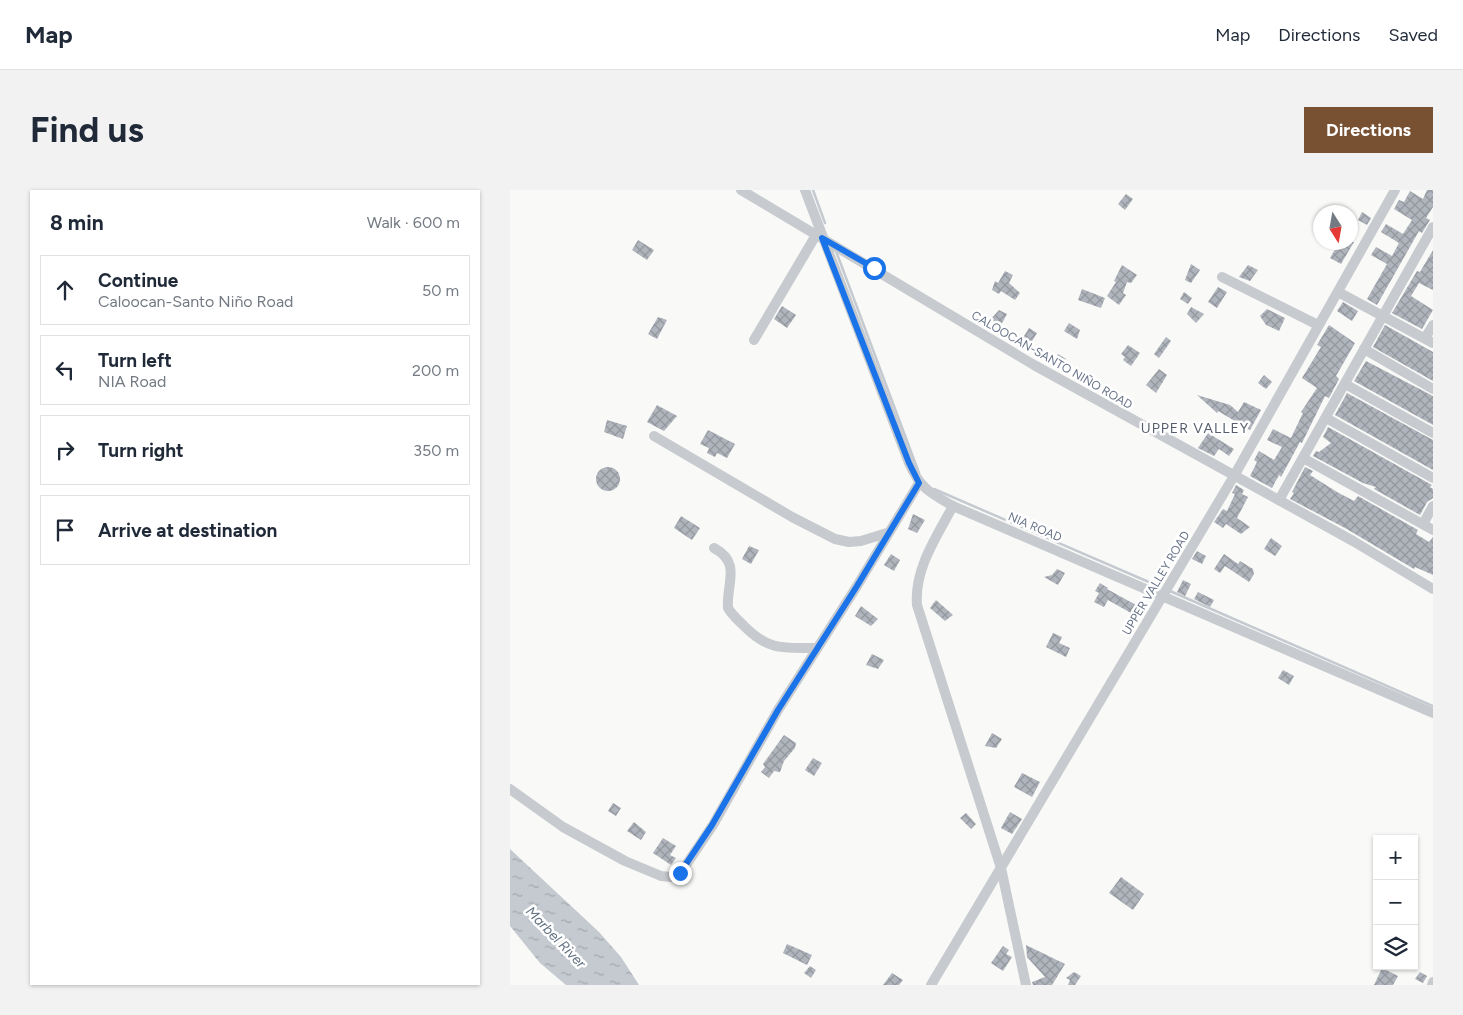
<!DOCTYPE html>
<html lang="en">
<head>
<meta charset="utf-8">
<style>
	body { margin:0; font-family:Figtree,sans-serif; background:#f2f2f3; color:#1f2937 }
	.controls { position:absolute; right:15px; bottom:15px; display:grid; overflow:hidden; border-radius:0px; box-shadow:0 1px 4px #0004 }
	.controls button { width:45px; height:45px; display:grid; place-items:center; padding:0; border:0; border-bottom:1px solid #e0e1e3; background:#fff; color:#1f2937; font:25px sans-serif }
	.compass { position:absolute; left:803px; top:15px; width:45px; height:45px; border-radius:50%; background:#fff; box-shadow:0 1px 4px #0004; rotate:169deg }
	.stop { position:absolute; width:15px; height:15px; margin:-11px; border:4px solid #1a73e8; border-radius:50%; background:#fff }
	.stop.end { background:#1a73e8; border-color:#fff; box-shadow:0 1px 5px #0008 }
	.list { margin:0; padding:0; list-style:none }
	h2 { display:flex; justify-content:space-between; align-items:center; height:65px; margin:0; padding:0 20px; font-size:21px }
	h2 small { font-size:16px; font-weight:400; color:#747a83 }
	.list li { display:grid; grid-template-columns:32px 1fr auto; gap:15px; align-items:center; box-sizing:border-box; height:70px; margin:0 10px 10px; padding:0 10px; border:1px solid #e0e1e3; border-radius:0px }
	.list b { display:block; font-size:19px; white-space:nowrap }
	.list p { margin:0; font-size:16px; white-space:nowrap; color:#747a83 }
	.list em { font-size:16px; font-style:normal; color:#747a83 }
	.icon { flex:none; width:28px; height:28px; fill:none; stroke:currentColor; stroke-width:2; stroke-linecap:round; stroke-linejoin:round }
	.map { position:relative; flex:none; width:923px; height:795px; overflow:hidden; border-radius:0px }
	header { display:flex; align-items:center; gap:30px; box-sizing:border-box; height:70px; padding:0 25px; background:#fff; border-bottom:1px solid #e0e1e3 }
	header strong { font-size:24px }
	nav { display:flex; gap:28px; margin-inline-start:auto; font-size:18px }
	.intro { display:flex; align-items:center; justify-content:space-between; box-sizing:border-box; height:120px; padding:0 30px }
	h1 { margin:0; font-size:35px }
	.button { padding:12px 22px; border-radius:0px; background:#785032; color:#fff; font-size:18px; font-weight:700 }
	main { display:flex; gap:30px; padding:0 30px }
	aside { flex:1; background:#fff; border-radius:0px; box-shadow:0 1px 4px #0004 }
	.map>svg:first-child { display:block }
	.water { fill:url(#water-ripples) }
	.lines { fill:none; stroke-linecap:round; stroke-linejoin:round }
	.stream { stroke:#c4cad0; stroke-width:2.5 }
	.building { fill:url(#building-cross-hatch) }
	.minor { stroke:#c7cace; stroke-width:10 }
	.route { stroke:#1a73e8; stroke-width:6 }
	.labels { text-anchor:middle; stroke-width:5; stroke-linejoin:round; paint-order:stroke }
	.street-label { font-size:12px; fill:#687388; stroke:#fff }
	.neighbourhood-label { font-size:14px; letter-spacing:1px; fill:#565e6d; stroke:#fff }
	.water-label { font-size:14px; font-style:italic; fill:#647383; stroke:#fff }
</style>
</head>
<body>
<header>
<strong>Map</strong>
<nav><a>Map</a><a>Directions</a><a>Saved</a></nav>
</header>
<div class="intro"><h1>Find us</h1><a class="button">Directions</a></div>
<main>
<aside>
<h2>8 min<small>Walk · 600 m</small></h2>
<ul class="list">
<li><svg class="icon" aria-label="ahead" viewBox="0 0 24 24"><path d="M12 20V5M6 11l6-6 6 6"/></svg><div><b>Continue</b><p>Caloocan-Santo Niño Road</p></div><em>50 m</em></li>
<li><svg class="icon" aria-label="left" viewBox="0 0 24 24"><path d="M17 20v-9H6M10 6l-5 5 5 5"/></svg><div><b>Turn left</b><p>NIA Road</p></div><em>200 m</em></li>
<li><svg class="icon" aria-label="right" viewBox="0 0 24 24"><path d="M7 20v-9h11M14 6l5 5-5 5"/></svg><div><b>Turn right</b></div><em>350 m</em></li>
<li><svg class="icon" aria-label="arrive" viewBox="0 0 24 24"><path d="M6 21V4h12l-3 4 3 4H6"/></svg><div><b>Arrive at destination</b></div></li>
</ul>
</aside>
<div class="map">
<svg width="923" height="795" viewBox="0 0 923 795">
	<defs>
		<pattern id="water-ripples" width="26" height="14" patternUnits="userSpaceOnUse" patternTransform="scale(1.25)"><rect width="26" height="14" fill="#c4cad0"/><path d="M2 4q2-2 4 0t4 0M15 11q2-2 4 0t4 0" fill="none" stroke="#a3a8af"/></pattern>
		<pattern id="building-cross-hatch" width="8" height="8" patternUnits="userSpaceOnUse" patternTransform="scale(1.25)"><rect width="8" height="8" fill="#b0b5bd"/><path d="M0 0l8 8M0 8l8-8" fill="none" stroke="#93989f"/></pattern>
	</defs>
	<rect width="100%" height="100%" fill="#f9f9f7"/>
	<path class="water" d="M0 659 89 742 111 767 129 795H56L30 773 0 736Z"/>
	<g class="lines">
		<g class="stream">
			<path d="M303 0 315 33"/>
			<path d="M326 61 409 283"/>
			<path d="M424 299 648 396"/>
			<path d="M660 401 923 516"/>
		</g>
	</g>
	<g class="building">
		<path d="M917 0H923V17L916 28 920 30 912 43 909 41 867 115 857 109 877 74 861 65 866 57 882 66 889 53 871 42 876 34 893 44 902 30 884 19 889 10 894 12 900 1 913 9Z"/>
		<path d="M616 4 623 9 615 20 608 14Z"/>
		<path d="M852 22 861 28 857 35 848 30Z"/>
		<path d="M128 50 144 60 137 70 122 60Z"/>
		<path d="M816 52H844L831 74 820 68 826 58Z"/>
		<path d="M923 60V100L909 93 901 106 923 120 912 139 882 123 907 81 910 82Z"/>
		<path d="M681 74 690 80 681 93 675 90Z"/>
		<path d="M612 75 627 85 621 93 617 92 613 103 616 105 609 115 597 106 606 92 604 91Z"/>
		<path d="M738 75 748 80 740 91 729 87Z"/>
		<path d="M495 81 503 85 499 93 510 103 505 110 491 101 489 104 482 100 485 91 488 93Z"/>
		<path d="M708 97 717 102 707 118 698 112Z"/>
		<path d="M572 99 595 108 591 118 568 110Z"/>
		<path d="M674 102 682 108 678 114 670 109Z"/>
		<path d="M833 112 848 121 842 131 827 121Z"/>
		<path d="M272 116 286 125 277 138 264 129Z"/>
		<path d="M681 117 694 124 686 133 677 124Z"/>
		<path d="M757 119 775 128 769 141 756 135 750 126Z"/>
		<path d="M489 120 497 124 490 137 481 129Z"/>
		<path d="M148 127 157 130 147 149 138 144Z"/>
		<path d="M559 133 570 140 567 149 554 141Z"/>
		<path d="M819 135 845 153 826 186 829 189 819 208 815 206 792 253 790 252 771 287 769 285 762 298 740 286 747 272 744 270 749 261 764 270 772 257 757 250 763 239 781 248 793 223 791 222 807 198 792 188 811 157 807 155Z"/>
		<path d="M875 135 923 162V191L863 157Z"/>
		<path d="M519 138 527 143 519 156 511 151Z"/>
		<path d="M656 147 661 151 649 168 644 164Z"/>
		<path d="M618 155 630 163 621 176 613 170 615 167 611 164Z"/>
		<path d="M548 164 556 169 550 177 542 171Z"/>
		<path d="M856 171 923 206V235L844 191Z"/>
		<path d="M649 179 657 185 646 203 636 195Z"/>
		<path d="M754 185 762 192 756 199 748 193Z"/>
		<path d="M837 203 923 250V280L825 225Z"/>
		<path d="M687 205 720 215 728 222 734 212 751 220 740 240 708 221 707 223Z"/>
		<path d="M147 215 167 226 154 241 137 232Z"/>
		<path d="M97 230 117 236 113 249 94 242Z"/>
		<path d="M818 237 922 295 920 297 923 299V308L917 312 910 325 864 299 866 297 853 293 803 266 806 261 809 262 821 253 813 247Z"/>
		<path d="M198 240 225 254 217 268 207 263 205 267 197 263 199 258 190 254Z"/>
		<path d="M698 243 724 259 719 266 709 259 704 266 688 258Z"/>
		<path d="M795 277 803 281 800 285 827 302 844 311 848 306 908 340 906 344 919 352 923 347V385L905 377 904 379 835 338 780 309 784 303 782 302Z"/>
		<circle cx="98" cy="289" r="12"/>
		<path d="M726 295 734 300 732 304 738 307 727 328 740 337 731 344 716 334 713 338 704 332 713 319 717 321 725 304 722 303Z"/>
		<path d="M403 324 415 330 407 343 398 339Z"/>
		<path d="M171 326 190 338 182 350 164 338Z"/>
		<path d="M761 348 772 356 765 366 754 359Z"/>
		<path d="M239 356 249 360 241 374 232 369Z"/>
		<path d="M687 361 696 366 692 374 682 369Z"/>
		<path d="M381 364 390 370 384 381 374 375Z"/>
		<path d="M714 364 728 374 730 371 743 379 744 384 739 392 715 376 710 383 704 379Z"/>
		<path d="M547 379 555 383 548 395 534 387 542 385Z"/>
		<path d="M673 390 681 394 675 406 667 402Z"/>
		<path d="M590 393 598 398 597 399 626 415 628 412 635 415 628 427 598 410 594 417 584 412 589 403 585 401Z"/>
		<path d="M688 402 704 410 700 417 684 409Z"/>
		<path d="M426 410 443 425 435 431 420 418Z"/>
		<path d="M351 416 368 429 361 436 345 426Z"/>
		<path d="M543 443 552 447 549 453 560 458 556 467 536 457Z"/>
		<path d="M362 464 374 470 368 479 356 475Z"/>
		<path d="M773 480 784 486 779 495 768 488Z"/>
		<path d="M482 543 492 549 486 558 475 556Z"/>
		<path d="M274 545 286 553 285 558 274 571 270 582 264 581 259 588 251 582 255 577 253 574Z"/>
		<path d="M303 568 312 573 304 586 295 580Z"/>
		<path d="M512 583 530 592 522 607 504 597Z"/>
		<path d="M103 613 111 618 106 626 98 621Z"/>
		<path d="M500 622 512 629 502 644 491 638Z"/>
		<path d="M456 623 466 634 461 639 450 628Z"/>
		<path d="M124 632 136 642 131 650 117 641Z"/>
		<path d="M153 648 166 656 160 665 166 668 161 675 143 663Z"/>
		<path d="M611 687 634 704 623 720 599 703Z"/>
		<path d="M277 754 302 765 297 775 273 763Z"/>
		<path d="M516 755 555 774 542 795H523L522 792 535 787 517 767Z"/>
		<path d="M493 756 499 760 496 764 502 767 493 781 481 773Z"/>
		<path d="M300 776 306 780 301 788 294 783Z"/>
		<path d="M872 778 888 786 883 795H864Z"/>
		<path d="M564 782 571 786 565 795H558L560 790 556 788Z"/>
		<path d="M910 782 917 786 913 793 905 789Z"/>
		<path d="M382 783 393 790 389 795H373Z"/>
	</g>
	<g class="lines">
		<g class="minor">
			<path d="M231 0 524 175 843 351 923 399"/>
			<path d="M295 0 399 273C410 298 420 303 443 316L923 523"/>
			<path d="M712 87 808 135"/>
			<path d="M828 102 923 153"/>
			<path d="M915 148 923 135"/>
			<path d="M244 150 306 45"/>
			<path d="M854 159 923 199"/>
			<path d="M835 194 923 243"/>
			<path d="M816 228 923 288"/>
			<path d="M144 246 282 327 325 349 339 352 351 351 377 343"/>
			<path d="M793 268 923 340"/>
			<path d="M769 310 923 37"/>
			<path d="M443 316C427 346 404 379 407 415L491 678 516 795"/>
			<path d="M913 334 923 316"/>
			<path d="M204 358C232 373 216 394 218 418 222 425 228 430 234 436 259 461 273 458 306 458"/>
			<path d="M0 599 53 637 115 671 151 686 161 687 172 681 203 635 268 520 347 396 409 293"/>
			<path d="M421 795 724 286 885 0"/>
			<path d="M922 795 923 792"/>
		</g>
	</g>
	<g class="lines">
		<path class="route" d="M170 683 202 635 268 520 347 396 409 293 399 273 312 48 364 78"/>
	</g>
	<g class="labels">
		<g class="street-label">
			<text transform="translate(542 170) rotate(30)" y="4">CALOOCAN-SANTO NIÑO ROAD</text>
			<text transform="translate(525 337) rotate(23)" y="4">NIA ROAD</text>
			<text transform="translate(646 393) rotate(-59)" y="4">UPPER VALLEY ROAD</text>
		</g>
		<g class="neighbourhood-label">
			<text x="685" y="243">UPPER VALLEY</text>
		</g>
		<g class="water-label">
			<text transform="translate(46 747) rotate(46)" y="5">Marbel River</text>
		</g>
	</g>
</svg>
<div class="controls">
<button>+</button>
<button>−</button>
<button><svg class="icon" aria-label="layers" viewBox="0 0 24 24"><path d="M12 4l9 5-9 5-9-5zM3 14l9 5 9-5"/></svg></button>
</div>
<svg class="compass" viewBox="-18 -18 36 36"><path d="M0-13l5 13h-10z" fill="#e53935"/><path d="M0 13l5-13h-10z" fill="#747a83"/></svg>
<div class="stop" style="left:364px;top:78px"></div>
<div class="stop end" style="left:170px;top:683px"></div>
</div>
</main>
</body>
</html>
